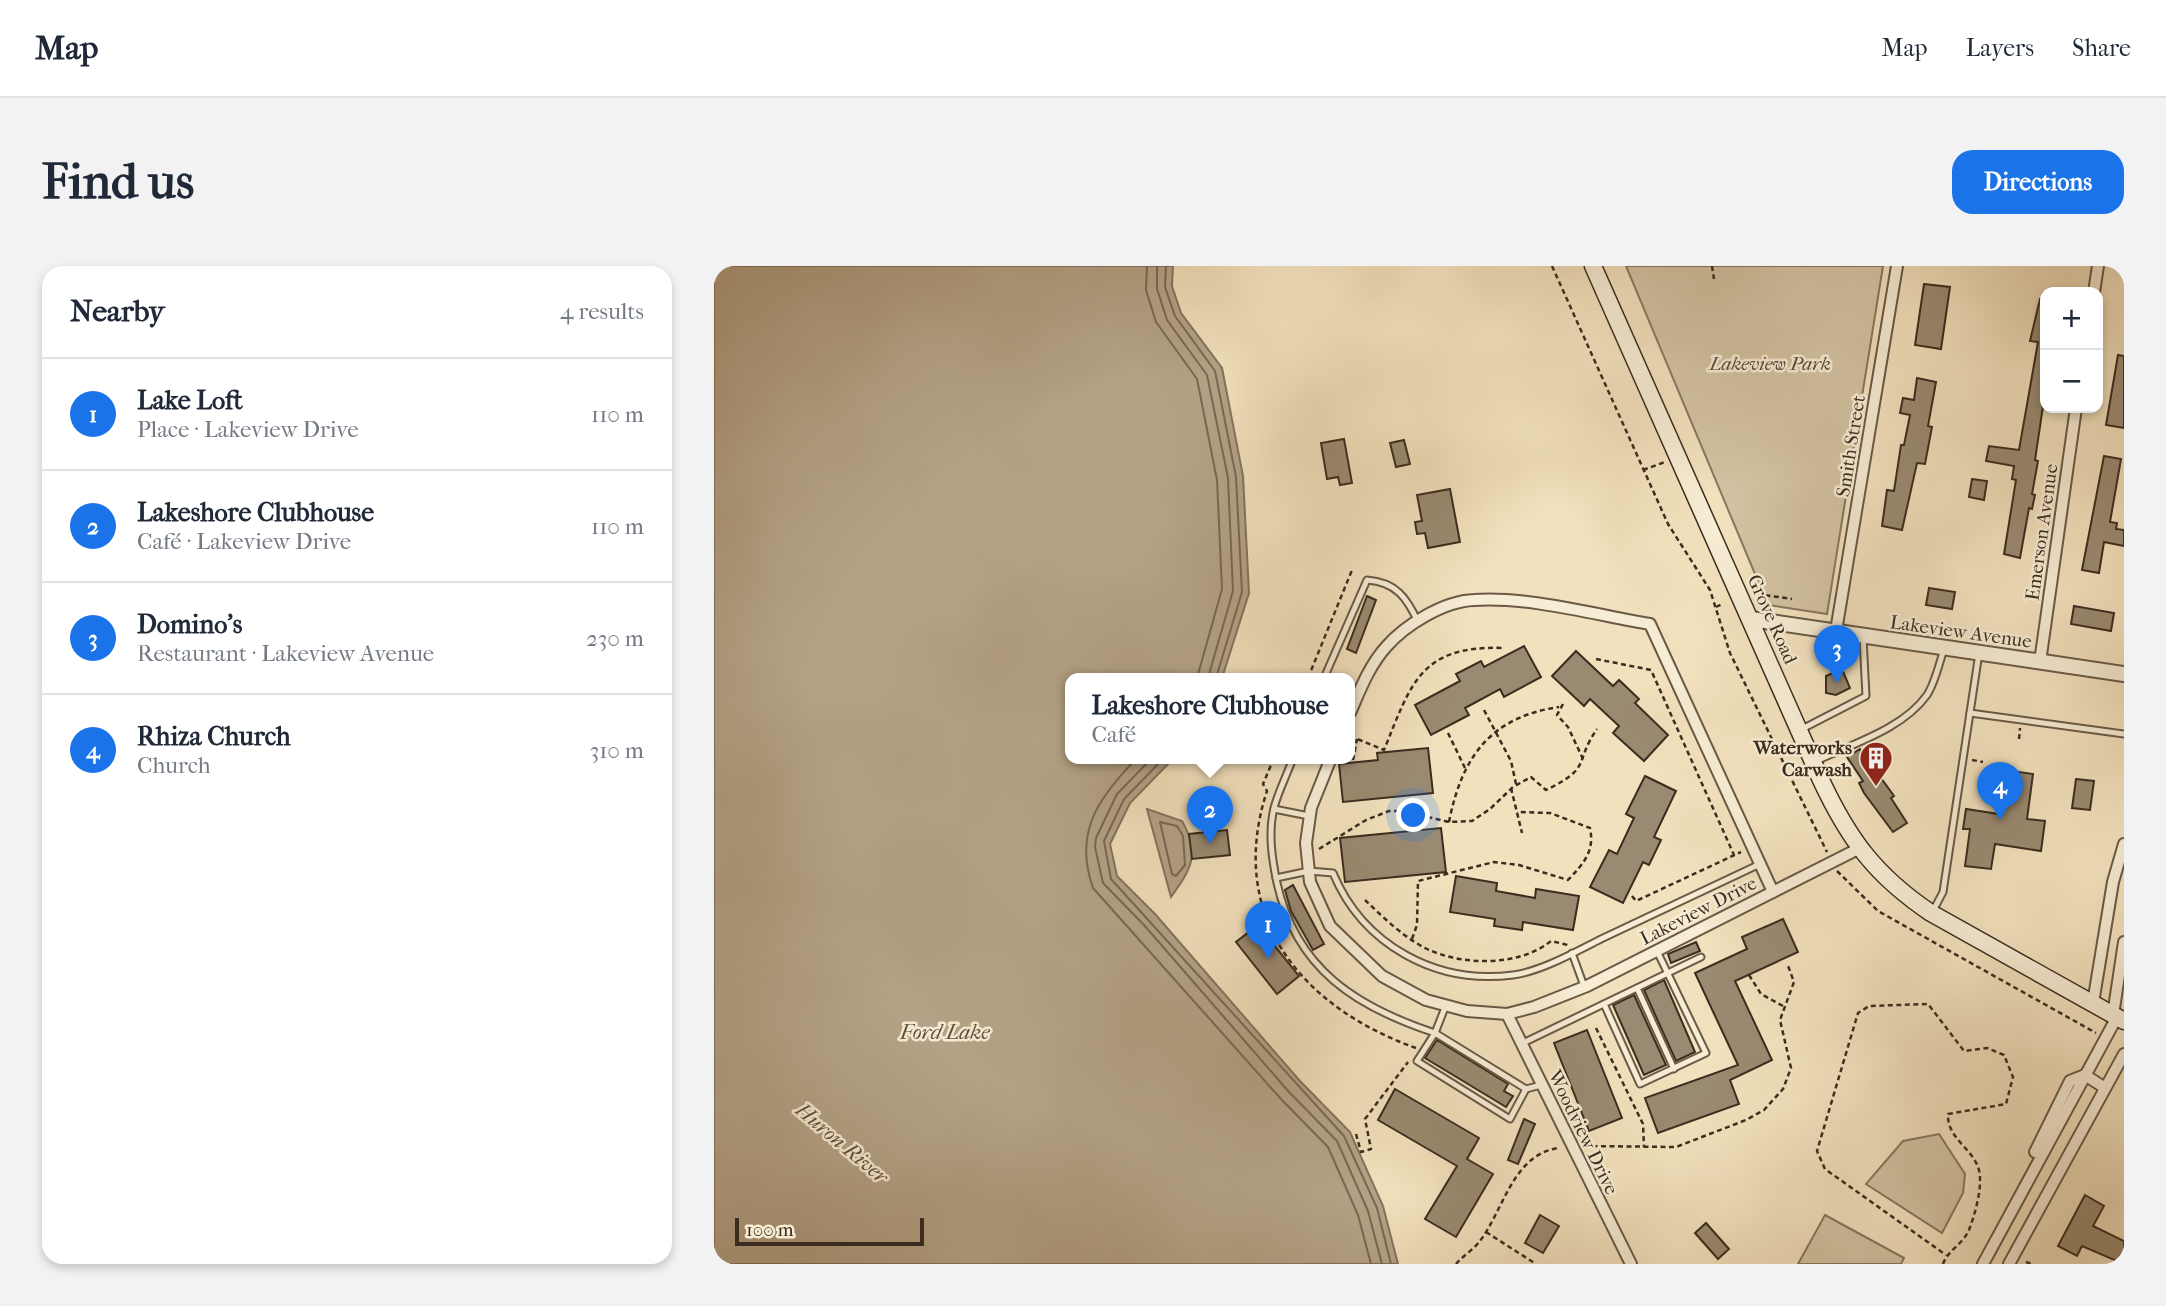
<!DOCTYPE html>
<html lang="en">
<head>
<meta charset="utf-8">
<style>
	body { margin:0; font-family:"IM FELL French Canon",serif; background:#f2f2f3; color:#1f2937 }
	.controls { position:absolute; right:21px; top:21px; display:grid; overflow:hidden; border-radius:14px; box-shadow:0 4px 10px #0003 }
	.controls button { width:63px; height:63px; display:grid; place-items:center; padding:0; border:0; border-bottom:2px solid #e0e1e3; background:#fff; color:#1f2937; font:35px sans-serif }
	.scale { position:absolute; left:21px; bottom:18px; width:189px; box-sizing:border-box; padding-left:7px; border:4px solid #3b2c1f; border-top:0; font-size:19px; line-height:24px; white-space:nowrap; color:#3b2c1f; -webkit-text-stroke:5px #f7ecd4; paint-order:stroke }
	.you { position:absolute; left:700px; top:550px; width:24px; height:24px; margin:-18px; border:5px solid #fff; border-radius:50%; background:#1a73e8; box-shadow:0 0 0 10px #1a73e833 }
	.badge { display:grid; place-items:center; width:46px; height:46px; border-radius:50%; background:#1a73e8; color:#fff; font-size:23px; font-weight:700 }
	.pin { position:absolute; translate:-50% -58px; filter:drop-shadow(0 2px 4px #0008) }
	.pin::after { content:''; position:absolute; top:37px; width:24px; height:21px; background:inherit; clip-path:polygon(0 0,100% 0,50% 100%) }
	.popup { position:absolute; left:351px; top:407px; width:290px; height:91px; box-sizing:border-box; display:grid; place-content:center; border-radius:14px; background:#fff; filter:drop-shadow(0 2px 5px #0005); font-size:23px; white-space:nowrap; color:#747a83 }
	.popup b { font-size:26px; color:#1f2937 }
	.popup::after { content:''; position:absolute; left:50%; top:100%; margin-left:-14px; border:14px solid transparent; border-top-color:#fff }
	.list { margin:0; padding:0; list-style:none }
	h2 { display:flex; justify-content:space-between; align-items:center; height:91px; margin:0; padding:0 28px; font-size:30px }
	h2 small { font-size:23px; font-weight:400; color:#747a83 }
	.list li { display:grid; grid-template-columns:46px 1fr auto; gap:21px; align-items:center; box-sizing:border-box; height:112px; padding:0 28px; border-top:2px solid #e0e1e3 }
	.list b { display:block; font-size:26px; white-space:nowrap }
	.list p { margin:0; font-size:23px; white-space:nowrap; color:#747a83 }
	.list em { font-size:23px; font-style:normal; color:#747a83 }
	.map { position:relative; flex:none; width:1410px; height:998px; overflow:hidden; border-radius:21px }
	header { display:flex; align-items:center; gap:42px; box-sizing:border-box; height:98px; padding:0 35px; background:#fff; border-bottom:2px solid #e0e1e3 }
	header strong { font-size:33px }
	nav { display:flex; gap:38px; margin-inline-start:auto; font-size:24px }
	.intro { display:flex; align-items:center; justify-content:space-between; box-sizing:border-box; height:168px; padding:0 42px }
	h1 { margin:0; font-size:49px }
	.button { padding:18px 32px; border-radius:21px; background:#1a73e8; color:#fff; font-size:24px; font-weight:700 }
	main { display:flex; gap:42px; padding:0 42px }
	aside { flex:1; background:#fff; border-radius:21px; box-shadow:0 4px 10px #0003 }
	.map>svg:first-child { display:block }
	.green { fill:#d3c2a2; stroke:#877760; stroke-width:2 }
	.water { fill:#b4a387; stroke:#84735d; stroke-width:2 }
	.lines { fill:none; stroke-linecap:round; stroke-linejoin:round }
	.shore { stroke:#786853; stroke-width:2 }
	.building { fill:#9a8a71; stroke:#3b2c1f; stroke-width:2 }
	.service-casing { stroke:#695946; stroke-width:9 }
	.minor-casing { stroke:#695946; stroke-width:14 }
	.tertiary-casing { stroke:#695946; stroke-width:18 }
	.secondary-casing { stroke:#3b2c1f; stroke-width:19 }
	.path { stroke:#3b2c1f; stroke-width:2.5; stroke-dasharray:5 3.5; stroke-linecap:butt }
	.service { stroke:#f7ecd4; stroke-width:5 }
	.minor { stroke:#f7ecd4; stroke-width:10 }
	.tertiary { stroke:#f7ecd4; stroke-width:14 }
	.secondary { stroke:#f7ecd4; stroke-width:16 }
	.labels { text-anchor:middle; stroke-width:5; stroke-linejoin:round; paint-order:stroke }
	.park-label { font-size:19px; font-style:italic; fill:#594a39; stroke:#f7ecd4 }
	.street-label { font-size:19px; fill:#3b2c1f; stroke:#f7ecd4 }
	.poi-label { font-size:19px; font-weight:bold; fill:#3b2c1f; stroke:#f7ecd4; text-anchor:end }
	.water-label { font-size:21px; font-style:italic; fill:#5f503e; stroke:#f7ecd4 }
</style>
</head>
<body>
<header>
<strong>Map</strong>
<nav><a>Map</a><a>Layers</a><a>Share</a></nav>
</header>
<div class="intro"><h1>Find us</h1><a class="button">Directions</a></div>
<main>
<aside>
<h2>Nearby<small>4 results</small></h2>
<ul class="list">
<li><span class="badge">1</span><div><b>Lake Loft</b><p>Place · Lakeview Drive</p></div><em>110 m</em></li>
<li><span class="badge">2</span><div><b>Lakeshore Clubhouse</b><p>Café · Lakeview Drive</p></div><em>110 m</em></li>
<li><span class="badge">3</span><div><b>Domino's</b><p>Restaurant · Lakeview Avenue</p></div><em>230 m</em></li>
<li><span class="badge">4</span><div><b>Rhiza Church</b><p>Church</p></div><em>310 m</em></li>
</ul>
</aside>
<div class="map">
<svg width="1410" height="998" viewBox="0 0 1410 998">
	<rect width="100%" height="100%" fill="#f2e1bd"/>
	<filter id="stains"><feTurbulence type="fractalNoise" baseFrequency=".00286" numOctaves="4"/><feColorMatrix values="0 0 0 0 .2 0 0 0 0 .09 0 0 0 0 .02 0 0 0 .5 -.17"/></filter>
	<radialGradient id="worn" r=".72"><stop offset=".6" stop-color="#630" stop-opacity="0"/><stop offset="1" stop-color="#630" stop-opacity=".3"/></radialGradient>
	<g class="green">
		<path d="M912 0H1169L1113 348 1054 339Z"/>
		<path d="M1225 868 1251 908 1249 927 1228 967 1152 918 1189 875Z"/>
		<path d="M1111 949 1190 992 1187 998H1084Z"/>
	</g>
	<g class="water">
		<path d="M0 0H459L458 20 467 47 508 102 529 210 535 327 508 412H356V492H460L416 537 396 578 403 610 441 648 586 815 636 866 669 940 684 998H0Z"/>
		<path d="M433 543 468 555C487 588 477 603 457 631Z"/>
	</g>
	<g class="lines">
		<g class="shore">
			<path d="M433 0 432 24 442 56 483 113 503 214 508 323 483 412"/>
			<path d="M443 0V23L453 54 493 109 514 212 519 325 494 412"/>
			<path d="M452 0 451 21 461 50 501 105 522 211 528 326 502 412"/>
			<path d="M423 492C385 531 359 566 379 622L567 833 614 881 644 949 657 998"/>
			<path d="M438 492 403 528 382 572 381 581 389 617 430 659 575 826 623 875 654 945 668 998"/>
			<path d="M450 492 410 533 390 575 397 613 630 870 663 942 677 998"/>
			<path d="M446 556 463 560 469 570 471 599 462 610 458 608Z"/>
		</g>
	</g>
	<g class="building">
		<path d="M1210 18 1236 21 1227 83 1201 79Z"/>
		<path d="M1326 33 1331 34V127L1321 194 1324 195 1318 228 1321 229 1318 243 1315 242 1306 292 1290 288 1302 214 1298 213 1300 200 1272 195 1275 180 1305 184 1324 76 1316 75Z"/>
		<path d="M1404 89 1410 90V162L1392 159Z"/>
		<path d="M1203 112 1222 116 1214 160 1218 161 1211 198 1203 197 1188 264 1168 260 1173 224 1180 225 1187 179H1190L1196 149 1186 147 1189 132 1200 134Z"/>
		<path d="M630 173 638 217 626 219 624 211 613 213 607 177Z"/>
		<path d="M690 174 696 198 682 201 676 177Z"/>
		<path d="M1390 190 1407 193 1396 256 1403 257 1402 263 1410 264V280L1390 276 1385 307 1368 304Z"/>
		<path d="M1258 213 1273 215 1270 234 1255 231Z"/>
		<path d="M736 223 746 276 714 282 711 267 703 268 701 256 708 255 703 229Z"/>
		<path d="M1215 322 1241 326 1238 343 1212 339Z"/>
		<path d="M653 330 662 334 642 387 633 383Z"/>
		<path d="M1360 340 1400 347 1397 365 1357 358Z"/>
		<path d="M810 380 827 411 790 431 786 423 751 442 755 449 717 469 701 439 746 415 742 408 767 395 770 401Z"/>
		<path d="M862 385 899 420 905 414 925 433 921 437 954 469 930 495 899 467 905 460 876 433 870 440 838 410Z"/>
		<path d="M1128 403 1136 422 1122 429 1112 427V410Z"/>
		<path d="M714 482 719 527 629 536 625 498 664 494 663 487Z"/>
		<path d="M1146 483 1180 530 1177 532 1193 557 1179 566 1150 527 1145 517 1149 515 1133 491Z"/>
		<path d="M1291 504 1319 508 1313 553 1331 555 1327 585 1281 578 1277 603 1251 600 1256 563H1249L1252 543 1285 548Z"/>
		<path d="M931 510 962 525 940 571 947 574 935 599 929 596 909 637 876 621 895 584 903 588 920 552 912 548Z"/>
		<path d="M1362 513 1380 515 1376 544 1358 542Z"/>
		<path d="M727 562 732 606 631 616 626 572Z"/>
		<path d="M513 564 516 589 478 593 475 568Z"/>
		<path d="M742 610 783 617 782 625 821 632 822 623 865 630 859 664 809 656 808 664 780 660 781 653 736 646Z"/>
		<path d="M579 619 610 678 599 684 577 645 571 624Z"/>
		<path d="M1069 653 1084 686 1021 715 1058 794 1016 814 1025 838 944 867 931 832 1024 799 981 707 1033 683 1028 671Z"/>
		<path d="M544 659 585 710 563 728 522 676Z"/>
		<path d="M982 676 986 685 957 697 954 688Z"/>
		<path d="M950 714 981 786 962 795 930 724Z"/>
		<path d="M920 729 952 799 930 809 899 739Z"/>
		<path d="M873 764 908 852 875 865 840 777Z"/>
		<path d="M723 774 794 818 790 825 799 830 792 841 711 792Z"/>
		<path d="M681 823 765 872 753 893 779 908 742 971 711 953 743 900 664 854Z"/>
		<path d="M810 853 821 858 804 898 794 894Z"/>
		<path d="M1371 929 1390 940 1379 960 1410 975V998L1368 980 1363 990 1344 980Z"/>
		<path d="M826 949 845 960 829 987 811 977Z"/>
		<path d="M992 957 1015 983 1004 993 981 967Z"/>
	</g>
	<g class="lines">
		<defs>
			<g id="service">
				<path d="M610 412 653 314C682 316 693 332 704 356"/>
				<path d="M1256 447 1410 468"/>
				<path d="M1088 463 1152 430 1149 372"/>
				<path d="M579 492C573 509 564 526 560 542 554 567 558 593 563 617 582 703 642 741 721 767L703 795 796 853 812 823"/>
				<path d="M1102 495C1138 478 1189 463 1213 429 1221 417 1225 398 1230 383"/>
				<path d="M560 543 595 550"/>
				<path d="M562 612 595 605 619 607C649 679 722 719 799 709 828 705 861 686 887 673 940 648 993 623 1046 598"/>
				<path d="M1219 645 1229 626 1265 387"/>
				<path d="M858 687 870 720"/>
				<path d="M923 722 960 803"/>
				<path d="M890 738 926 818 992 787 943 685"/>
				<path d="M732 739 721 767 812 823 827 819"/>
				<path d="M807 778 987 691"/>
			</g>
			<g id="minor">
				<path d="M1380 26 1384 0"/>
				<path d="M1122 365 1183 0"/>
				<path d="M1326 396 1362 142"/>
				<path d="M636 447C646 424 655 400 672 381 691 359 730 335 760 334 813 330 883 349 936 358L1059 626"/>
				<path d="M617 492 597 542 592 577 596 616 616 660 668 710 712 734 753 745 793 748 820 741 873 720 1144 583"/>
				<path d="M1379 737 1399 616 1410 578"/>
				<path d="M793 748 917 998"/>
				<path d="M1399 749 1410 676"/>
				<path d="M1321 886 1356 815 1371 809 1391 822"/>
				<path d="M1269 998 1403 751"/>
				<path d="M1295 998 1410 788"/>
			</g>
			<path id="tertiary" d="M1037 353 1410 408"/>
			<path id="secondary" d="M879 0 1107 514C1135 574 1162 610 1217 647L1410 755"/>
		</defs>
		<use href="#service" class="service-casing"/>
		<use href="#minor" class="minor-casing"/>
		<use href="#tertiary" class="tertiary-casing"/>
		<use href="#secondary" class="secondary-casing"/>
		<g class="path">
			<path d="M838 0 954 258 996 324 1016 387 1113 586"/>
			<path d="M998 0 1000 13"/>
			<path d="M929 204 951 196"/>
			<path d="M1043 328 1078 333"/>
			<path d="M1002 341 1008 338"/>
			<path d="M882 393 937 404 1020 589"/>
			<path d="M594 412 638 304"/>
			<path d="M849 438 843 449 854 461 869 493"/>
			<path d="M770 444 797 495 802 518"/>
			<path d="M734 467 751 502"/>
			<path d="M636 470 670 484C697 418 706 379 789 382"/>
			<path d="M1305 473 1306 462"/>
			<path d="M560 492 549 518 553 525C512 650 587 741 702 782"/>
			<path d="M639 494 643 473"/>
			<path d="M1258 494 1269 496"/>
			<path d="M797 522 808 567"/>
			<path d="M735 556C748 490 777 451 845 441"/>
			<path d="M605 583 652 554 675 545H689L735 556 758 555 776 543 799 521 817 511 832 524C879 501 859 498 883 463"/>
			<path d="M1123 605 1164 645 1382 767"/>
			<path d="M918 630 922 635 1027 586"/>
			<path d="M651 634C669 651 688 670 711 682 747 700 805 701 837 675L854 679"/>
			<path d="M698 673 703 659 704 615 780 596 805 599 854 614C869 598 881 586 876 562L836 547 803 546"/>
			<path d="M1035 709 1047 728 1069 740"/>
			<path d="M882 762 929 858 930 881"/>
			<path d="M642 868 647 886 657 883 651 853 694 796"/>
			<path d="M870 880 962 881 1032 854 1050 844 1069 823 1077 802 1066 754 1080 716 1073 697"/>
			<path d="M772 966 822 998"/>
			<path d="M1312 996 1318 998"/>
			<path d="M742 998C749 990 759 984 766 975 790 943 799 888 845 882"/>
			<path d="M1229 998C1234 984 1249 978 1255 964 1261 948 1269 921 1265 904 1259 882 1233 873 1234 848L1292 838 1299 811 1290 789 1273 782 1250 785 1214 738 1155 740 1144 747 1103 885 1111 903 1232 989"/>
		</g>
		<use href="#service" class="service"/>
		<use href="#minor" class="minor"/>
		<use href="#tertiary" class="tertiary"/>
		<use href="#secondary" class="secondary"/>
	</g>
	<defs>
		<symbol id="building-pin" viewBox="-11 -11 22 30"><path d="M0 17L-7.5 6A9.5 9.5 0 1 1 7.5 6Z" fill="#8f2418" stroke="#f7ecd4"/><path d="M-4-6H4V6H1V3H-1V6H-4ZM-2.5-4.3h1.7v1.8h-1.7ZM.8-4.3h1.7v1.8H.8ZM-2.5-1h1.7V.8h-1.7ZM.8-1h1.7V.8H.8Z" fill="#fff"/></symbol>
	</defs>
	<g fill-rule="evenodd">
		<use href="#building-pin" x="1143" y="473" width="38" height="52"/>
	</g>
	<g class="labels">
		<g class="park-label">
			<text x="1056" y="104">Lakeview Park</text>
		</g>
		<g class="street-label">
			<text transform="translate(1136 180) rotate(-81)" y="7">Smith Street</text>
			<text transform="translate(1327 266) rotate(-82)" y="7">Emerson Avenue</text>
			<text transform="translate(1059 353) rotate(66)" y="7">Grove Road</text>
			<text transform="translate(1247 365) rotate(8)" y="7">Lakeview Avenue</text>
			<text transform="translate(984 644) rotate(-27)" y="7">Lakeview Drive</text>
			<text transform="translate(870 866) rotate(64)" y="7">Woodview Drive</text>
		</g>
		<g class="poi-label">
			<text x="1138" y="488">Waterworks<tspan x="1138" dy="22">Carwash</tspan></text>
		</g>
		<g class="water-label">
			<text x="231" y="773">Ford Lake</text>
			<text transform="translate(128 877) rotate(40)" y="7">Huron River</text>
		</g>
	</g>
	<rect width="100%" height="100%" filter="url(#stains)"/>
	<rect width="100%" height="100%" fill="url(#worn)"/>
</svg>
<div class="controls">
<button>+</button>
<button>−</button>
</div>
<div class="scale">100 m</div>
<div class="you"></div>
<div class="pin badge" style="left:554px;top:693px">1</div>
<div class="pin badge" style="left:496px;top:578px">2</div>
<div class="popup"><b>Lakeshore Clubhouse</b>Café</div>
<div class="pin badge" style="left:1123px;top:417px">3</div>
<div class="pin badge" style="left:1286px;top:554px">4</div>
</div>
</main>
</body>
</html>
